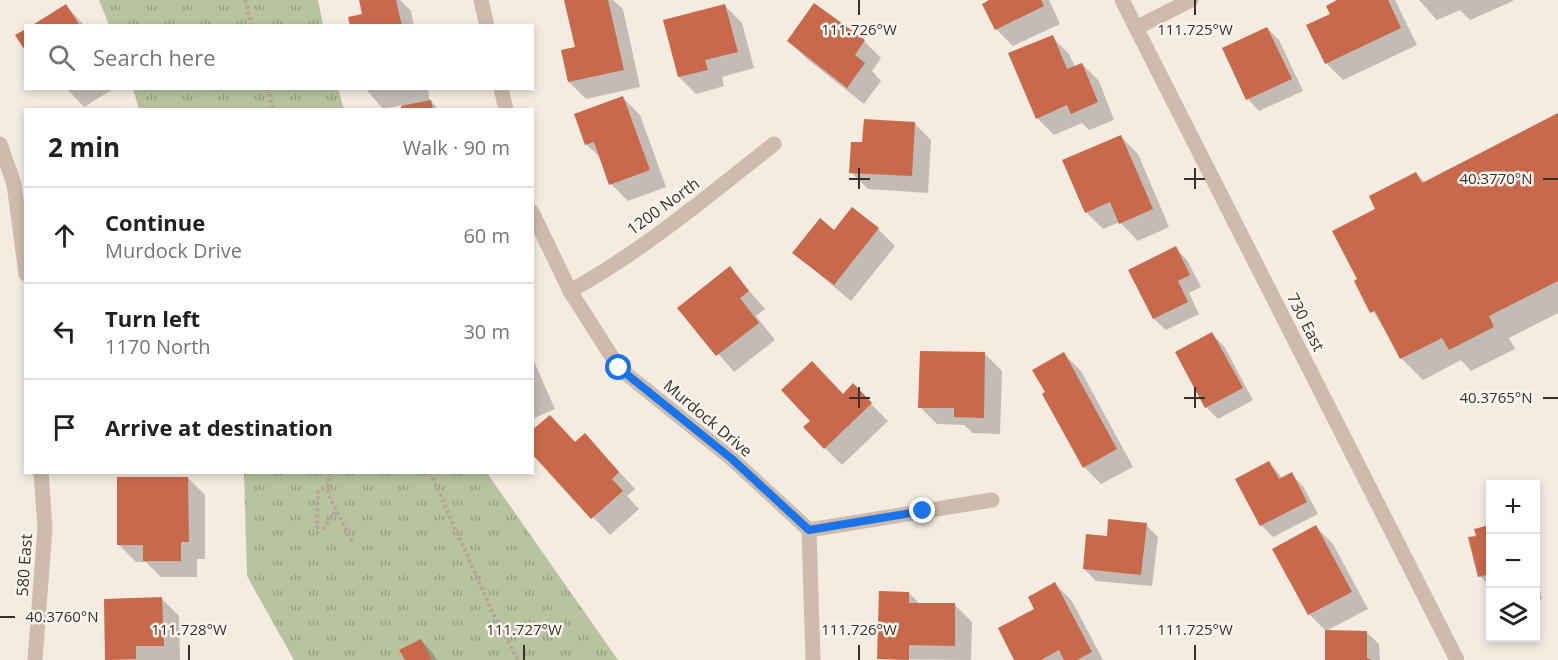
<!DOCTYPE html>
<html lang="en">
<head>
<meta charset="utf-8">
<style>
	body { margin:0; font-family:"Open Sans",sans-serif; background:#f6f6f6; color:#202124 }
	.controls { position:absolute; right:18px; bottom:18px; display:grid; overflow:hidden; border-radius:0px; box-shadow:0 3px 9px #0003 }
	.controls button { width:54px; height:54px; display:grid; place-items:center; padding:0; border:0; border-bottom:2px solid #e0e0e0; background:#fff; color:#202124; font:30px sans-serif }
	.stop { position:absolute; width:18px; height:18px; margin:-14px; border:4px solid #1a73e8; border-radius:50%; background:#fff }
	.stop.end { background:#1a73e8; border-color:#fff; box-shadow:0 2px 6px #0008 }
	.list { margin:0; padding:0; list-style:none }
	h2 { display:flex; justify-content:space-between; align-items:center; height:78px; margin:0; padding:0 24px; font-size:26px }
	h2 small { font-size:20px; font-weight:400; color:#757577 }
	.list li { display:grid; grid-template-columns:39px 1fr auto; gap:18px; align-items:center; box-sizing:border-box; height:96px; padding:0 24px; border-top:2px solid #e0e0e0 }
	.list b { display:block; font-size:22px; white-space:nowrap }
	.list p { margin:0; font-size:20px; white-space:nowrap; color:#757577 }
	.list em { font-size:20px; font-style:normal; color:#757577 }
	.icon { flex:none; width:33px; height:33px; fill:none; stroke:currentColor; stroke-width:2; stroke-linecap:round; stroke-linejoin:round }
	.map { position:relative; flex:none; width:1558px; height:660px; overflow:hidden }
	.search { position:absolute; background:#fff; box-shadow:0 3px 9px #0003; left:24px; top:24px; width:510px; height:66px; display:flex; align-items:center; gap:15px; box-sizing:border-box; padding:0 21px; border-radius:0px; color:#757577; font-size:22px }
	.panel { position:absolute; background:#fff; box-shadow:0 3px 9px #0003; left:24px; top:108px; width:510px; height:366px; border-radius:0px }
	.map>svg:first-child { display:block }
	.grass { fill:url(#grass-tufts) }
	.shadow { fill:#0003 }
	.building { fill:#c8694b }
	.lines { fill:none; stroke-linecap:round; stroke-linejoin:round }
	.path { stroke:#b9a596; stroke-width:4; stroke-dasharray:3 3; stroke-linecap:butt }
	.street { stroke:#cdbbac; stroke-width:15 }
	.route { stroke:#1a73e8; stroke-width:8 }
	.ticks { fill:none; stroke:#3b302b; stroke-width:2 }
	.labels { text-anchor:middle; stroke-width:5; stroke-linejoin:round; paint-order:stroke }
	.street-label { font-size:16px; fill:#3b302b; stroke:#fbf5ee }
	.ticks-label { font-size:15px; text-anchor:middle; fill:#3b302b; stroke:#fbf5ee; stroke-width:5; stroke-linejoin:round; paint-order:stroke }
</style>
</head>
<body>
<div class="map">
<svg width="1558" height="660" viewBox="0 0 1558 660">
	<defs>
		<pattern id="grass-tufts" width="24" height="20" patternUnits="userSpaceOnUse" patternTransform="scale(1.5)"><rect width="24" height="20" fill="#b8c4a0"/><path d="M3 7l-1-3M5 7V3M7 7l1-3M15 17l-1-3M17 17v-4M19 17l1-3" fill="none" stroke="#97a083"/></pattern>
	</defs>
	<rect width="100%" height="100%" fill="#f4ebe1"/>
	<g class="grass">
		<path d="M99 0H318L323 25H109Z"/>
		<path d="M133 89H338L344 109H139Z"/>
		<path d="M244 473H487L618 660H294L247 576Z"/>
	</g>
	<g class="shadow">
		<path d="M366 0H400L411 11 414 26H352L364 15Z"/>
		<path d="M571 0H613L623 9 640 87 586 99 569 82 577 48Z"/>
		<path d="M991 0H1049L1060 24 1013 46 996 29Z"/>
		<path d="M1341 0H1395L1417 45 1343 80 1326 63 1332 15Z"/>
		<path d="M1419 0H1513V1L1470 20 1460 10 1437 20Z"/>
		<path d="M815 5 864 41 881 58 872 71 881 81 864 104 806 58 789 41Z"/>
		<path d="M66 6 85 26H34Z"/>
		<path d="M725 6 742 23 754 68 722 77 724 86 696 94 679 77Z"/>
		<path d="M1267 28 1279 40 1303 91 1259 111 1248 99Z"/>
		<path d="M1052 37 1069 54 1075 67 1082 64 1099 81 1114 120 1089 130 1082 123 1054 135 1037 118Z"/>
		<path d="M66 88H115L84 107Z"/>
		<path d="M365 88H428L429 99 439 110H403L402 105 383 109Z"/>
		<path d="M623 98 640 115 666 187 628 201 611 184 602 159 586 144Z"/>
		<path d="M1558 115V313L1509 338 1515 349 1471 371 1461 360 1423 380 1401 358 1356 282 1359 280 1377 210 1416 174 1426 183Z"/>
		<path d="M914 123 931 140 928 193 868 189 851 172Z"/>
		<path d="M1121 137 1138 154 1169 227 1138 241 1120 222 1103 229 1086 212Z"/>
		<path d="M878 229 895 246 851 301 794 253 834 232Z"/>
		<path d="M1175 248 1187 260 1201 287 1189 293 1199 314 1166 330 1154 319 1130 271Z"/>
		<path d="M729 268 765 309 756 316 775 340 734 372 679 308Z"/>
		<path d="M1212 334 1224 346 1253 400 1218 419 1206 407Z"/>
		<path d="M985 354 1002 371 1000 434 973 433 964 425 937 424 920 407Z"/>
		<path d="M1064 354 1081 371 1133 467 1101 484 1084 467Z"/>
		<path d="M532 357 555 409 532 419Z"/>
		<path d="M853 386 888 421 842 465 825 448 843 395Z"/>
		<path d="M585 435 635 489 627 496 639 509 610 535 532 452 576 443Z"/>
		<path d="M1269 462 1283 479 1291 474 1303 486 1318 514 1273 537 1261 525 1237 479Z"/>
		<path d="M188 478 205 495V559H197V577H161L146 562H136L119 545Z"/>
		<path d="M1146 525 1158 537 1152 586 1096 581 1084 569 1108 538Z"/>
		<path d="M1316 527 1333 544 1368 609 1326 631 1309 614Z"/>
		<path d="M1490 527V587L1480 576 1476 530Z"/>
		<path d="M1536 573 1542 599 1536 601Z"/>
		<path d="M1055 584 1072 601 1103 660H1016L1036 609Z"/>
		<path d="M909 593 920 604 955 605 972 622 971 660 879 659Z"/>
		<path d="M162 599 179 616 180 660H108Z"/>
		<path d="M1367 633 1379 644 1380 660H1326Z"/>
		<path d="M421 640 432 652 437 660H406Z"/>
	</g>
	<g class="building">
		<path d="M359 0H396L402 26H350L348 17 362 14Z"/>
		<path d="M564 0H608L624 70 568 82 561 50 575 47Z"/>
		<path d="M989 0H1041L1044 6 995 30 982 4Z"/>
		<path d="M1337 0H1388L1401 28 1325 64 1306 25 1330 14 1326 6Z"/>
		<path d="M814 3 865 40 855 55 865 63 847 88 787 41Z"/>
		<path d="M66 4 80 26H31Z"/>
		<path d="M725 4 738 52 705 60 708 70 678 77 663 20Z"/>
		<path d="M1267 27 1292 79 1246 100 1222 48Z"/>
		<path d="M26 29V52L15 35Z"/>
		<path d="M1053 35 1067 69 1082 63 1098 102 1071 114 1067 105 1036 119 1008 53Z"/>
		<path d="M623 96 650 170 609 185 594 142 585 145 574 114Z"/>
		<path d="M431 100 433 110H401V106Z"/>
		<path d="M1558 113V281L1489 316 1494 327 1449 350 1442 338 1400 359 1375 311 1370 313 1354 281 1357 279 1332 231 1375 209 1369 196 1416 172 1422 183Z"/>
		<path d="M864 119 915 122 912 176 849 173 851 142H862Z"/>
		<path d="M1121 135 1153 209 1119 224 1110 202 1085 213 1062 160Z"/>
		<path d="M852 207 879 228 834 285 792 253 820 218 834 230Z"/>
		<path d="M1176 246 1190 275 1178 281 1188 302 1153 319 1128 270Z"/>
		<path d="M730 266 749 291 740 298 759 323 716 356 677 308Z"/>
		<path d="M1212 332 1243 388 1205 408 1175 352Z"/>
		<path d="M920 351 985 352 984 418 954 417V408H918Z"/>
		<path d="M1064 352 1117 449 1083 468 1042 394 1045 392 1032 370Z"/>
		<path d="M812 361 843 394 853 383 872 403 824 449 803 427 810 421 781 390Z"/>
		<path d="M550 415 575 442 585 433 619 472 612 479 623 491 591 519 532 454V430Z"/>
		<path d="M1269 461 1279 479 1292 472 1307 502 1260 526 1235 479Z"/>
		<path d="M117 477H188L189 542H181V561H143V545H117Z"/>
		<path d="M1108 519 1147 523 1141 575 1083 569 1086 534 1107 536Z"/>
		<path d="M1316 525 1352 592 1308 615 1272 549Z"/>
		<path d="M1490 525V574L1478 577 1468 537 1476 536 1474 529Z"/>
		<path d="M1055 582 1092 652 1077 660H1064L1059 650 1041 660H1014L998 628 1034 609 1028 597Z"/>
		<path d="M879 591 909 592V603H955V646L909 645V660L877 659Z"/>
		<path d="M162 597 164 646H136V659L105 660 104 599Z"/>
		<path d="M1325 630 1367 631V658L1372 660H1325Z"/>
		<path d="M421 639 432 660H405L399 650Z"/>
	</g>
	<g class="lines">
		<g class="path">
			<path d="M245 0 252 26"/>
			<path d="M268 88 273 110"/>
			<path d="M330 472 328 493 353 544"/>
			<path d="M430 472 491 609 518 660"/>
			<path d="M329 484 318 492 317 527 324 528 336 510"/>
		</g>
		<g class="street">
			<path d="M481 0 487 26"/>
			<path d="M1122 0 1457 660"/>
			<path d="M1136 28 1191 0"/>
			<path d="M501 88 506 110"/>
			<path d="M0 144 14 184 26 274"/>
			<path d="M532 212 570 291 619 368 732 459 809 530 813 660"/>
			<path d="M570 291C643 251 708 196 774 144"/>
			<path d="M809 530 992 500"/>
			<path d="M35 660 45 528 41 472"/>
		</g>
	</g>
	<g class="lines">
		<path class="route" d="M619 368 732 459 809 530 923 511"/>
	</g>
	<path class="ticks" d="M859 0V15M1195 0V15M859 168V189M1195 168V189M849 179H870M1184 179H1205M1543 179H1558M859 387V408M1195 387V408M849 398H870M1184 398H1205M1543 398H1558M0 617H15M189 645V660M524 645V660M859 645V660M1195 645V660"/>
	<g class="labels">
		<g class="street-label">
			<text transform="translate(663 206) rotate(-36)" y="6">1200 North</text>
			<text transform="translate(1306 322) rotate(63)" y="6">730 East</text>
			<text transform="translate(708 418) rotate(40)" y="6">Murdock Drive</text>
			<text transform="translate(24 565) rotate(-86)" y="6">580 East</text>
		</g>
	</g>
	<g class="ticks-label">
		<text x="859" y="35">111.726°W</text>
		<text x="1195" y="35">111.725°W</text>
		<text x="1496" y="184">40.3770°N</text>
		<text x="1496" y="403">40.3765°N</text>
		<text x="62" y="622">40.3760°N</text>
		<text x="189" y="635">111.728°W</text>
		<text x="524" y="635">111.727°W</text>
		<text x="859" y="635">111.726°W</text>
		<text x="1195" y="635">111.725°W</text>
	</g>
</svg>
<div class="controls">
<button>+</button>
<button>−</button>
<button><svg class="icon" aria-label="layers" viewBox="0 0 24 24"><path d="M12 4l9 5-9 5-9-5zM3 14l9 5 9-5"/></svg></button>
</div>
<div class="stop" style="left:619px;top:368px"></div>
<div class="stop end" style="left:923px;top:511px"></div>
<div class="search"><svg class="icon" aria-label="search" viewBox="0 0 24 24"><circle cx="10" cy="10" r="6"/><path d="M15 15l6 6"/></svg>Search here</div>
<section class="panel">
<h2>2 min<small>Walk · 90 m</small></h2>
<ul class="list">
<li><svg class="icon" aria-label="ahead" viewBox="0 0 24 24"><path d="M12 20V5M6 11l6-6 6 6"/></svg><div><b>Continue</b><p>Murdock Drive</p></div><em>60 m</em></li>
<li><svg class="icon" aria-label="left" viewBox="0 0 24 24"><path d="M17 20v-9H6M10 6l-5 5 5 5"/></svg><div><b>Turn left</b><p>1170 North</p></div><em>30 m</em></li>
<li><svg class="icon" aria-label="arrive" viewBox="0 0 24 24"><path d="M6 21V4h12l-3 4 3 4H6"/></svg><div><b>Arrive at destination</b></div></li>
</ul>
</section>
</div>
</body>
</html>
